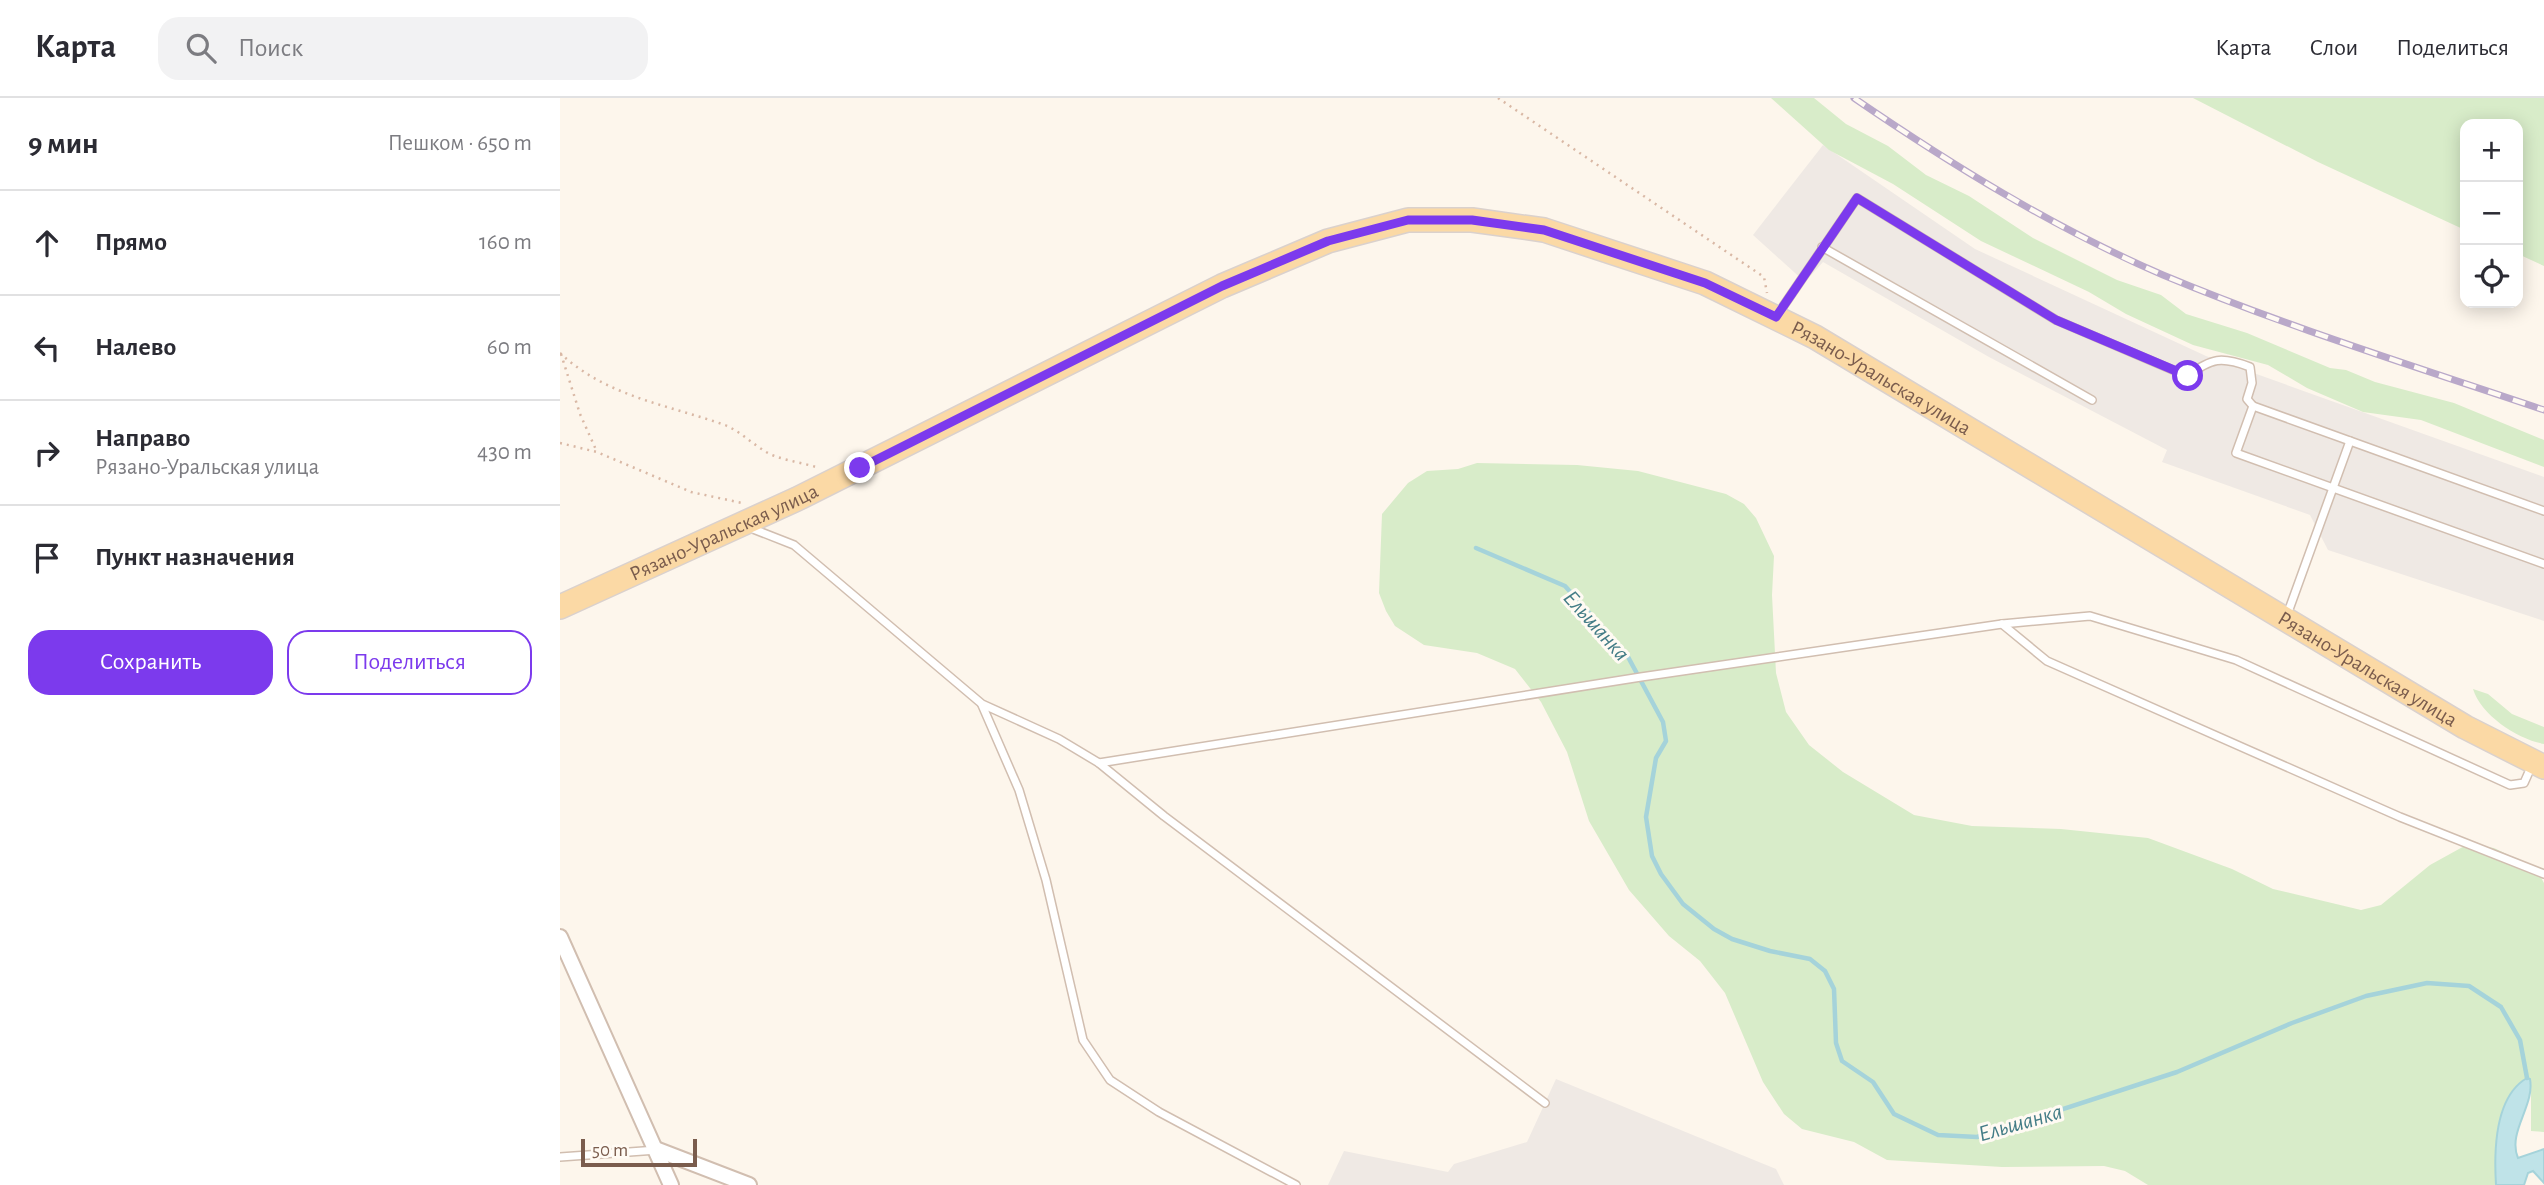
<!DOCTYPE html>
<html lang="ru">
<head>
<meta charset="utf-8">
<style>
	body { margin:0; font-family:"Alegreya Sans",sans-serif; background:#f2f2f3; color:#2b2b33 }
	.controls { position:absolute; right:21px; top:21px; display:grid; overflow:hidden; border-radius:14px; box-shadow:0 4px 18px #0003 }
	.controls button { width:63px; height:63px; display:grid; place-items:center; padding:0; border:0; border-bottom:2px solid #e1e1e2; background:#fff; color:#2b2b33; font:35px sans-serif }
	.scale { position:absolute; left:21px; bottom:18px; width:116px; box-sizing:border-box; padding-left:7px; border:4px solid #7a5c4d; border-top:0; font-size:19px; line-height:24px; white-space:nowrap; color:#7a5c4d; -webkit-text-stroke:5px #fffaf3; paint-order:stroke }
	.stop { position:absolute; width:21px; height:21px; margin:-16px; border:5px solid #7c3aed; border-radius:50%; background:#fff }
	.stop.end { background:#7c3aed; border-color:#fff; box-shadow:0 2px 7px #0008 }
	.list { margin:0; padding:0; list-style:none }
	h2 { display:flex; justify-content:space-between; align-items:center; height:91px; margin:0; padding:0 28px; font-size:30px }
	h2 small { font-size:23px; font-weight:400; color:#7c7c81 }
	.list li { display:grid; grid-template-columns:46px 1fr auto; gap:21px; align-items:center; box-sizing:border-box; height:105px; padding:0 28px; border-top:2px solid #e1e1e2 }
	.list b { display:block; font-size:26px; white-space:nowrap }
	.list p { margin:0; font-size:23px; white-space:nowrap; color:#7c7c81 }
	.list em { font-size:23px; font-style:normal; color:#7c7c81 }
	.actions { display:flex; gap:14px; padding:21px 28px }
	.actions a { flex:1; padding:16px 0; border:2px solid #7c3aed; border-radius:21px; text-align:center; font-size:24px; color:#7c3aed }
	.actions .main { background:#7c3aed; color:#fff }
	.icon { flex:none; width:38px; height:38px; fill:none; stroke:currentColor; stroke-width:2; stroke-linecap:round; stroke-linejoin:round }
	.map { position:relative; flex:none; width:1984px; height:1087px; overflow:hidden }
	header { display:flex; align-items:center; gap:42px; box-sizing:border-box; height:98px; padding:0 35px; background:#fff; border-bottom:2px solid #e1e1e2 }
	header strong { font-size:33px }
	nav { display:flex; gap:38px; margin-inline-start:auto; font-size:24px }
	.search { width:490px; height:63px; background:#f2f2f3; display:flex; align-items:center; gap:18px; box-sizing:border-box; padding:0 24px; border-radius:21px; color:#7c7c81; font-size:26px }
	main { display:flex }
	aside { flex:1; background:#fff }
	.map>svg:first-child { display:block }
	.industrial { fill:#efe9e4 }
	.green { fill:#d8ecc9 }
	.water { fill:#bfe3e8; stroke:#a5d3da; stroke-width:2 }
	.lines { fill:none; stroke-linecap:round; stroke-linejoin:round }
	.stream { stroke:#a5d3da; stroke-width:4.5 }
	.service-casing { stroke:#d1beb0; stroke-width:10 }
	.minor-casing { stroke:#d1beb0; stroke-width:18 }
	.primary-casing { stroke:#dad1cd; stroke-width:26 }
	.path { stroke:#d9b8a5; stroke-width:2.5; stroke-dasharray:2 5; stroke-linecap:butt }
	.service { stroke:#fff; stroke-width:7 }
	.minor { stroke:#fff; stroke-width:14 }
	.primary { stroke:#fbd9a5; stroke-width:23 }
	.rail-casing { stroke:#b9a8c9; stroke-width:7 }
	.rail { stroke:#fffaf3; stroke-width:4.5; stroke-dasharray:13; stroke-linecap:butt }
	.route { stroke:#7c3aed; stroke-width:9 }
	.labels { text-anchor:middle; stroke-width:6; stroke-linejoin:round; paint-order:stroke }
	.street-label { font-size:21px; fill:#7a5c4d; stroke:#fffaf3 }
	.water-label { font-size:23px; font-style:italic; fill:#437c86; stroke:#fffaf3 }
</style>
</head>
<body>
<header>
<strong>Карта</strong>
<div class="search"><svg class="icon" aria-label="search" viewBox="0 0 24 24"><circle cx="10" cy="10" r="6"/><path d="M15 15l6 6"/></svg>Поиск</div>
<nav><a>Карта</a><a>Слои</a><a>Поделиться</a></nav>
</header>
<main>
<aside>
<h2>9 мин<small>Пешком · 650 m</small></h2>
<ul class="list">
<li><svg class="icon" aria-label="ahead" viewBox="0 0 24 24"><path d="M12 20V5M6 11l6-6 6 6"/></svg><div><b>Прямо</b></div><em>160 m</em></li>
<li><svg class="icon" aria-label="left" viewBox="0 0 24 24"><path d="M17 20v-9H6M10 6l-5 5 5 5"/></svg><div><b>Налево</b></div><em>60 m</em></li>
<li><svg class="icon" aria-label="right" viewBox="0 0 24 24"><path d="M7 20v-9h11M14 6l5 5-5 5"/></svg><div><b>Направо</b><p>Рязано-Уральская улица</p></div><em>430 m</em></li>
<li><svg class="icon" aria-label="arrive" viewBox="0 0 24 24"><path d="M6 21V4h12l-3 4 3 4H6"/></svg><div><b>Пункт назначения</b></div></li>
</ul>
<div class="actions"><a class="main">Сохранить</a><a>Поделиться</a></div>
</aside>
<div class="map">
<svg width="1984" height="1087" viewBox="0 0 1984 1087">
	<rect width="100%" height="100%" fill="#fdf6ec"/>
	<g class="industrial">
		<path d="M1263 47 1415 151 1646 258 1984 379V523L1768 452 1750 417 1602 364 1607 352 1429 259 1263 164 1245 184 1193 137Z"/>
		<path d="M996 981 1216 1071 1224 1087H768L784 1053 888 1074 894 1066 967 1044Z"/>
	</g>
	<g class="green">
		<path d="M1211 0H1254L1286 26 1328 48 1366 77 1409 98 1473 140 1557 182 1601 197 1626 216 1687 235 1770 270 1786 272 1815 284 1894 305 1984 342V369L1861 322 1803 314 1747 290 1708 267 1633 247 1566 216 1529 194 1421 143 1333 86 1269 52Z"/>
		<path d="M1633 0H1984V168L1958 156V26H1905V132L1758 64Z"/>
		<path d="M917 365 1017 367 1078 373 1166 396 1184 406 1196 420 1214 458 1212 497 1216 575 1226 614 1249 647 1283 674 1354 717 1412 728 1501 731 1588 740 1672 771 1713 791 1801 812 1821 807 1870 767 1908 746 1934 750 1957 761 1980 778 1984 785V1034L1971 1033V994L1958 987C1936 1023 1934 1046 1936 1087H1588L1565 1073 1544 1068 1442 1069 1327 1062 1294 1044 1242 1031 1224 1016 1203 984 1165 895 1140 863 1109 838 1069 792 1029 723 1007 654 981 604 955 571 917 555 864 547 835 528 826 513 819 495 822 416 848 385 867 373 898 371Z"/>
		<path d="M1913 591 1928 596 1952 616 1984 629V646C1957 641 1921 617 1913 591Z"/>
	</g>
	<path class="water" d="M1967 980 1970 981C1975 1008 1947 1034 1958 1060L1984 1051V1085L1973 1073 1968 1075 1964 1087H1936C1934 1055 1934 999 1967 980Z"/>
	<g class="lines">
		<path class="stream" d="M916 450 1005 488 1067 557 1103 624 1106 643 1096 660 1086 719 1092 758 1101 776 1123 806 1154 831 1172 841 1210 853 1250 861 1265 873 1274 891 1276 945 1282 963 1313 984 1334 1016 1378 1037 1417 1039 1617 974 1732 925 1806 898 1867 885 1909 888 1941 909 1960 942 1967 980"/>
		<defs>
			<g id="service">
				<path d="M1262 149 1532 302"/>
				<path d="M1218 216 1297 100 1496 222 1627 278C1652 260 1661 258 1690 269L1692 285 1687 301 1693 308"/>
				<path d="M1790 343 1693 308 1676 355 1984 466"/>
				<path d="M188 429 234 447 422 606 499 641 539 665 604 718 985 1005"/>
				<path d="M1727 517 1790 343 1984 413"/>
				<path d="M1442 526 1487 563 1840 719 1984 776"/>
				<path d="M422 607 459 692 486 782 523 942 550 982 599 1014 736 1087"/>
				<path d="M539 665 1081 579 1442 526 1530 518 1676 562 1950 687 1964 685 1972 667"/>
				<path d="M0 1059 97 1052"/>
			</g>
			<g id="minor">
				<path d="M0 839 111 1087"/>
				<path d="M98 1052 189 1087"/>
			</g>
			<g id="primary">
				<path id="s1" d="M0 509 237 401 662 188 768 143 848 122H912L984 132 1145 185 1255 239 1905 629 1984 669"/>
			</g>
		</defs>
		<use href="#service" class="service-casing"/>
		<use href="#minor" class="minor-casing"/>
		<use href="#primary" class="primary-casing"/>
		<g class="path">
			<path d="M938 0 1204 179 1207 195"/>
			<path d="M0 255C46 298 104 306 162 326 177 331 189 343 203 352 217 362 242 364 259 370"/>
			<path d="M1 256 20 316 37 354"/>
			<path d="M0 345 37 354 131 394 182 405"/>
		</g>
		<use href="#service" class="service"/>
		<use href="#minor" class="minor"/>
		<use href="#primary" class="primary"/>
		<defs>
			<path id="rail" d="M1294 0C1392 67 1494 130 1603 177 1727 229 1857 269 1984 312"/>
		</defs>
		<use href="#rail" class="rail-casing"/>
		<use href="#rail" class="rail"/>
	</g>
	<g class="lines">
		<path class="route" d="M300 370 662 188 768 143 848 122H912L984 132 1145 185 1216 219 1297 100 1496 222 1628 278"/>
	</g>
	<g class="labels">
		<g class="street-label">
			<text dy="7" stroke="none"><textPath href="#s1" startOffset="1440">Рязано-Уральская улица</textPath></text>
			<text dy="7" stroke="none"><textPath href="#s1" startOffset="180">Рязано-Уральская улица</textPath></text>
			<text dy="7" stroke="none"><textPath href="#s1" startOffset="2007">Рязано-Уральская улица</textPath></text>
		</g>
		<g class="water-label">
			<text transform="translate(1037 527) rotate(48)" y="8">Ельшанка</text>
			<text transform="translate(1460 1024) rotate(-16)" y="8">Ельшанка</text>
		</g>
	</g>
</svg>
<div class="controls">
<button>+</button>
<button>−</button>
<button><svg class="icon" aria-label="locate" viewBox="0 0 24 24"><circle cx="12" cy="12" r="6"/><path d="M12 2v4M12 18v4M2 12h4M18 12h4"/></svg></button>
</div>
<div class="scale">50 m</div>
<div class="stop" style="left:1628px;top:278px"></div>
<div class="stop end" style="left:300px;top:370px"></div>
</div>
</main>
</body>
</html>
